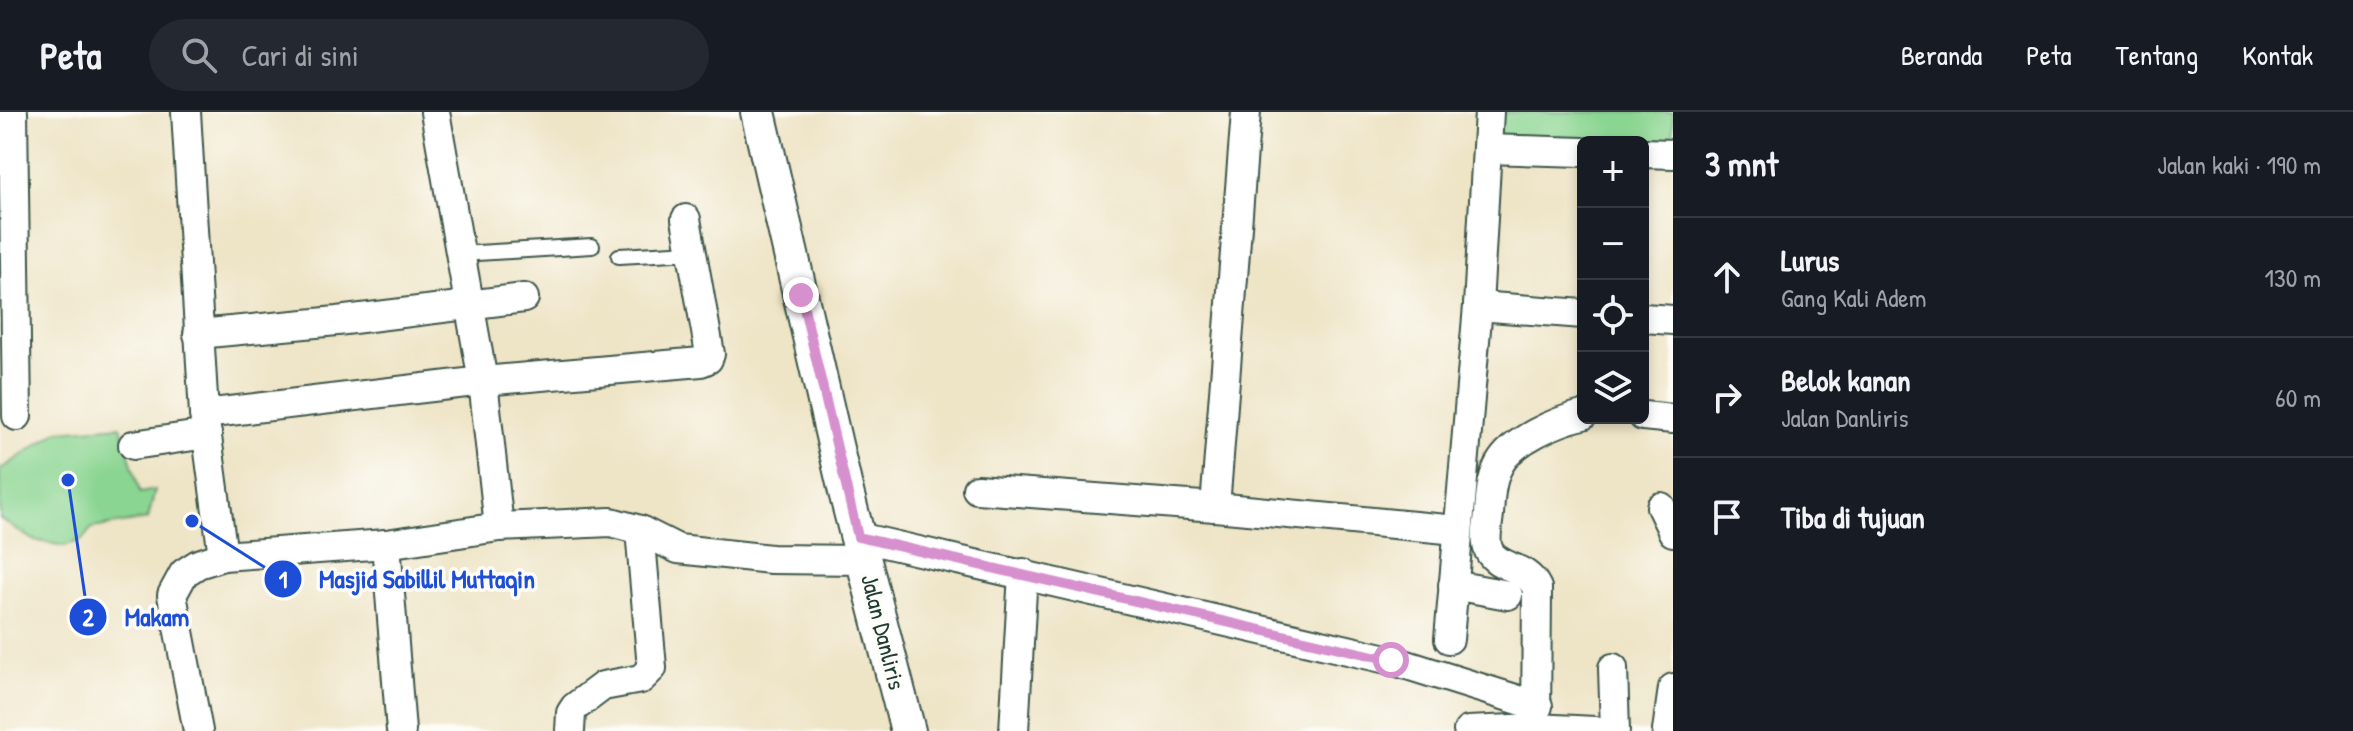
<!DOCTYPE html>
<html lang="id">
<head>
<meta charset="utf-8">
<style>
	body { margin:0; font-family:"Patrick Hand",sans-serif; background:#242831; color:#f1f3f6 }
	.controls { position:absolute; right:24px; top:24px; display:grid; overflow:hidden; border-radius:12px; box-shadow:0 4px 12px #0003 }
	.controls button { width:72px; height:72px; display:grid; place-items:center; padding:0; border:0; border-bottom:2px solid #363941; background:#171b24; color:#f1f3f6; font:40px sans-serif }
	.stop { position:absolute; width:24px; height:24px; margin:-18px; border:6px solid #d690ce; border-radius:50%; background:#fff }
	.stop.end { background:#d690ce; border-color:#fff; box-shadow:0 2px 8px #0008 }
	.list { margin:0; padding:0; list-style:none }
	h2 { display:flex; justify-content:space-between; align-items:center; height:104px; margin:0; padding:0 32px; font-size:34px }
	h2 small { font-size:26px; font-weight:400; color:#9ea1a6 }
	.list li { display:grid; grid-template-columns:52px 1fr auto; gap:24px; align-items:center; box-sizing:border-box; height:120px; padding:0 32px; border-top:2px solid #363941 }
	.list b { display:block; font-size:30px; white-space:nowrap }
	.list p { margin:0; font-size:26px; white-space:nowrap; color:#9ea1a6 }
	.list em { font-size:26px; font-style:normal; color:#9ea1a6 }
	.icon { flex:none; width:44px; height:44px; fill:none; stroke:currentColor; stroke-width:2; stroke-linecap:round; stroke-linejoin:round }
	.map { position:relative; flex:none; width:1673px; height:619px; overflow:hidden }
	header { display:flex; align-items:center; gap:48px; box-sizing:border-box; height:112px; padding:0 40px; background:#171b24; border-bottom:2px solid #363941 }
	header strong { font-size:38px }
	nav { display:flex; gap:44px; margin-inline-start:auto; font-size:28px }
	.search { width:560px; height:72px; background:#242831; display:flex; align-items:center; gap:20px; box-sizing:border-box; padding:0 28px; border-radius:44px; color:#9ea1a6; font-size:30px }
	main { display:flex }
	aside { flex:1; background:#171b24 }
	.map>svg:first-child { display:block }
	.green { fill:#8bd592; stroke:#558963; stroke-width:2 }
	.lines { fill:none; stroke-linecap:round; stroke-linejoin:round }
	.service-casing { stroke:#3e564a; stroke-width:18 }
	.minor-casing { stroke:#3e564a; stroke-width:32 }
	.tertiary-casing { stroke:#3e564a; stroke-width:38 }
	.service { stroke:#fff; stroke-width:14 }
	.minor { stroke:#fff; stroke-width:28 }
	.tertiary { stroke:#fff; stroke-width:34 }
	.route { stroke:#d690ce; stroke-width:10 }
	.labels { text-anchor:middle; stroke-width:7; stroke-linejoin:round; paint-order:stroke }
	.street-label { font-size:24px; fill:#1f3d34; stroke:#fdfcf7 }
	.leader { fill:none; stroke:#1d4ed8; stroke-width:3 }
	.callout-dot { fill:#1d4ed8; stroke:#fdfcf7; stroke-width:3 }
	.mark-label { font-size:24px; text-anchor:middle; font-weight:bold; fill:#fff }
	.callout-label { font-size:26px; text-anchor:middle; font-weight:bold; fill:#1d4ed8; stroke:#fdfcf7; stroke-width:7; stroke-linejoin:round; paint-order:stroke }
</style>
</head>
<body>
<header>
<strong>Peta</strong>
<div class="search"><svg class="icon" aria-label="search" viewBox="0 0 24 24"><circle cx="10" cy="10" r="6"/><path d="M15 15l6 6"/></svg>Cari di sini</div>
<nav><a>Beranda</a><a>Peta</a><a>Tentang</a><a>Kontak</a></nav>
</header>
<main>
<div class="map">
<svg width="1673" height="619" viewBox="0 0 1673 619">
	<rect width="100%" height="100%" fill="#fdfcf7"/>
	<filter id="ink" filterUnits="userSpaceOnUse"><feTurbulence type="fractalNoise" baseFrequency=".0125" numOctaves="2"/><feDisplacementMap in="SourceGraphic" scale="16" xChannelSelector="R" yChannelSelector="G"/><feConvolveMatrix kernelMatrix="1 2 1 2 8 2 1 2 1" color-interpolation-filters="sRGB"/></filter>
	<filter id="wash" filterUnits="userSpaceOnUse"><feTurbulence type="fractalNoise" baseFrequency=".006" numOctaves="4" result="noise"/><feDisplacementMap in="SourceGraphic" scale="32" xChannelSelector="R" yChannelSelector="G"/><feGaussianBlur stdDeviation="1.8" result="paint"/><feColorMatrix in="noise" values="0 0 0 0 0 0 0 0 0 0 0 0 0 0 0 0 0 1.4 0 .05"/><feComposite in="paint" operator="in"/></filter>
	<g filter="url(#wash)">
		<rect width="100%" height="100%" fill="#eee4c6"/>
		<g class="green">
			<path d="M1500 0H1673V33L1643 30H1499Z"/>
			<path d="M121 314 140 381 155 378 148 407 92 416 82 428 64 434 33 428 0 407V358L58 319Z"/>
		</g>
	</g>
	<g filter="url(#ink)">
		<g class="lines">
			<defs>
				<g id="service">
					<path d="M460 142 592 134"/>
					<path d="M619 144 692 140"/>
				</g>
				<g id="minor">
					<path d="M13 0 17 304"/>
					<path d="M186 0 204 302 223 444 386 432 499 415 611 410 640 418 678 437 771 447 864 448"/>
					<path d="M435 0 483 269 499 415"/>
					<path d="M1246 0 1215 395 1457 418"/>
					<path d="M1487 37 1583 40"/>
					<path d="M1643 41 1673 42"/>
					<path d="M1478 194 1583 202"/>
					<path d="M1643 206 1673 208"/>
					<path d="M198 222 337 209 524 186"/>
					<path d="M204 302 483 269 701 250 708 247 710 242 686 107"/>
					<path d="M1643 304 1673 307"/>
					<path d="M133 333 207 322"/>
					<path d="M977 377 1215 395"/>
					<path d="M1661 395 1673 420"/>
					<path d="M858 425 1391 548 1538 594"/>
					<path d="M386 432 401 619"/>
					<path d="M1453 473 1508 483"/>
					<path d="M1449 527 1478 194 1489 0"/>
					<path d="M1613 556 1615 619"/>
					<path d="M1536 616 1537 476C1526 452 1499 458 1489 439 1484 429 1488 413 1489 402 1490 385 1491 368 1499 353 1512 328 1557 309 1583 303"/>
					<path d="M198 619 172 483 184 461 198 452 223 444"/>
					<path d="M570 619 571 601 575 595 603 574 641 567 652 556 640 418"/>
					<path d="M1014 619 1023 461"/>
					<path d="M1468 619 1536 616 1595 619"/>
					<path d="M1667 619 1673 576"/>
				</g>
				<path id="tertiary" d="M758 0 846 380 908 619"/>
			</defs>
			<use href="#service" class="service-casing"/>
			<use href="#minor" class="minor-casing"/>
			<use href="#tertiary" class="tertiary-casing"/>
			<use href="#service" class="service"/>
			<use href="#minor" class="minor"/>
			<use href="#tertiary" class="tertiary"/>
		</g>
	</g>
	<g class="lines" filter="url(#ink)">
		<path class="route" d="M801 183 858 425 1391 548"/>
	</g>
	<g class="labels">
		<g class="street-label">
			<text transform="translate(883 520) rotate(76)" y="8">Jalan Danliris</text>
		</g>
	</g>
	<path class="leader" d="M192 409L283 467M68 368L88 505"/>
	<g class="callout-dot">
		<circle cx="192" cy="409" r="8"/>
		<circle cx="68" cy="368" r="8"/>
		<circle cx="283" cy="467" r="20"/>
		<circle cx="88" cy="505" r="20"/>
	</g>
	<g class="mark-label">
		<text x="283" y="476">1</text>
		<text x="88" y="514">2</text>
	</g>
	<g class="callout-label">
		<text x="427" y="476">Masjid Sabillil Muttaqin</text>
		<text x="157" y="514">Makam</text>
	</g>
</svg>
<div class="controls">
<button>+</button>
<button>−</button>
<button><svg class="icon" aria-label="locate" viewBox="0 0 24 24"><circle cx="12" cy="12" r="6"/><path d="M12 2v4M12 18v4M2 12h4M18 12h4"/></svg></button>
<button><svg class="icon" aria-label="layers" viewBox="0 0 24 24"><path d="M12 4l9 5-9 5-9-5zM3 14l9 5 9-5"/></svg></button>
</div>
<div class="stop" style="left:1391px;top:548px"></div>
<div class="stop end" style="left:801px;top:183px"></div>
</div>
<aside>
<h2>3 mnt<small>Jalan kaki · 190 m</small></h2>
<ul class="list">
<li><svg class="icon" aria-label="ahead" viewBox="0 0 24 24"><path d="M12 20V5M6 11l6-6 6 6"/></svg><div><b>Lurus</b><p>Gang Kali Adem</p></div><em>130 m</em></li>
<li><svg class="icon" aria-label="right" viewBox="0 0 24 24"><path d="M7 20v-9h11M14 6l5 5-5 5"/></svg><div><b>Belok kanan</b><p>Jalan Danliris</p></div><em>60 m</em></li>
<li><svg class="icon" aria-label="arrive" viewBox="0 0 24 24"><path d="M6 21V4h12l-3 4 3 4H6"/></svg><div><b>Tiba di tujuan</b></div></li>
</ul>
</aside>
</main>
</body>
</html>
